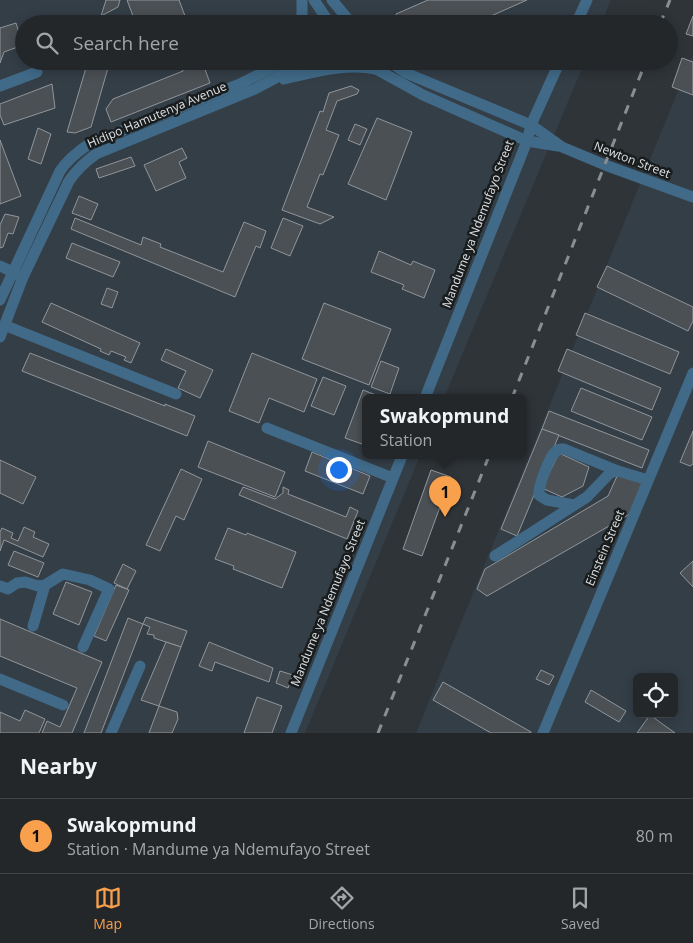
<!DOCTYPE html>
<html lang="en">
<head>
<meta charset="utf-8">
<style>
	body { margin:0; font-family:"Open Sans",sans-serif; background:#2f3336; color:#f1f3f6 }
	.controls { position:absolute; right:15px; bottom:15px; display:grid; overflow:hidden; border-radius:8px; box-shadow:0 2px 12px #0003 }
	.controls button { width:45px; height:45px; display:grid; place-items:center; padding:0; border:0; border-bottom:1px solid #404447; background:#23272a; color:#f1f3f6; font:25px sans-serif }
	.you { position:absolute; left:338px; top:469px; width:18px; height:18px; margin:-12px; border:4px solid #fff; border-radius:50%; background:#1a73e8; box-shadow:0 0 0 8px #1a73e833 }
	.badge { display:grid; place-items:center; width:32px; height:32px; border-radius:50%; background:#f9a04c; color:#111; font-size:16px; font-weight:700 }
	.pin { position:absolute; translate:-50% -41px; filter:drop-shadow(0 1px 2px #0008) }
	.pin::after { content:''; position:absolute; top:26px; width:18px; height:15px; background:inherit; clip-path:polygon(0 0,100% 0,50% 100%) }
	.popup { position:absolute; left:362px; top:394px; width:165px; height:65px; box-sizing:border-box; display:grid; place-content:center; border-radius:8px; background:#23272a; filter:drop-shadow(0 1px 4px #0005); font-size:16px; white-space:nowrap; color:#a3a5a8 }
	.popup b { font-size:19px; color:#f1f3f6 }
	.popup::after { content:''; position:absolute; left:50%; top:100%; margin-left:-10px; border:10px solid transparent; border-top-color:#23272a }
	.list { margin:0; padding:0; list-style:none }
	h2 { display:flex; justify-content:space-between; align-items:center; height:65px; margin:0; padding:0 20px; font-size:21px }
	h2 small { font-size:16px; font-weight:400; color:#a3a5a8 }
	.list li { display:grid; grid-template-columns:32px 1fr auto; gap:15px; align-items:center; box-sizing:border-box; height:75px; padding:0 20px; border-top:1px solid #404447 }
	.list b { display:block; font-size:19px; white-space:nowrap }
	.list p { margin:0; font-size:16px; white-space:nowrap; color:#a3a5a8 }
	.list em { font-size:16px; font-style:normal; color:#a3a5a8 }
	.icon { flex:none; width:28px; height:28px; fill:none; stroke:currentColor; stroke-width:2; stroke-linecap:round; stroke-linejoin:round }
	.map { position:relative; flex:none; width:693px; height:733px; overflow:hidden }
	.search { position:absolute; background:#23272a; box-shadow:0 2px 12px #0003; left:15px; right:15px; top:15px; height:55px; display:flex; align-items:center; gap:12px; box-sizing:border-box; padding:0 18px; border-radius:28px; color:#a3a5a8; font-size:19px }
	.sheet { height:140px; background:#23272a }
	nav { display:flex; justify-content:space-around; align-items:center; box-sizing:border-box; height:70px; border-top:1px solid #404447; background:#23272a; font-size:14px; color:#a3a5a8 }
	nav a { display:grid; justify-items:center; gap:2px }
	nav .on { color:#f9a04c }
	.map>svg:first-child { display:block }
	.built { fill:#343e47; fill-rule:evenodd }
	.building { fill:#4b5054; stroke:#90969b }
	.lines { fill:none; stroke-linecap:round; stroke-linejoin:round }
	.minor { stroke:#406a88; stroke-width:11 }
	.rail { stroke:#8a8e91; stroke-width:3; stroke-dasharray:9 9; stroke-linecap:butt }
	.labels { text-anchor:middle; stroke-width:5; stroke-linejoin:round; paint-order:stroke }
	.street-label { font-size:12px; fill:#dee1e4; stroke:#191c1d }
</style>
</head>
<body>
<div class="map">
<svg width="693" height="733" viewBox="0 0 693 733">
	<rect width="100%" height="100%" fill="#2f3438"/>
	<g class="built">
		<path d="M0 0H611L601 24H24V61H585L444 398H366V456H420L305 733H0Z"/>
		<path d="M693 54V733H416ZM637 677H674V714H637Z"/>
	</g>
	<g class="building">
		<path d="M106 0H120L118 7 101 16Z"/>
		<path d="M127 0H179L188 24H165L164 20 154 24H136Z"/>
		<path d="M428 0H527L473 24H400L396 14Z"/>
		<path d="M693 16V36L686 34Z"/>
		<path d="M16 23 23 45 4 52 0 63V28Z"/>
		<path d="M682 58 693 62V95L672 87Z"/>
		<path d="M88 61H110L91 127 75 133 67 132Z"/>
		<path d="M179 61H202L210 83 111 122 106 109 113 99 183 71Z"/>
		<path d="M52 84 55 108 4 125 0 115V104Z"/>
		<path d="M351 86 359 90 357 94 337 101 326 130 339 135 323 175 320 174 307 207 334 217 320 224 282 210 320 111 323 112 329 93Z"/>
		<path d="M377 118 412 132 386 200 348 184Z"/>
		<path d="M355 124 367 129 360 145 348 140Z"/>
		<path d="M38 128 51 134 41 164 28 159Z"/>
		<path d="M0 140 21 196 0 204Z"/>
		<path d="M182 148 187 158 179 162 186 178 156 191 144 165Z"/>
		<path d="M131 157 135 166 99 178 96 169Z"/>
		<path d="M79 196 98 204 91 220 72 213Z"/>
		<path d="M5 214 19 217 13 234 8 233 3 247 0 248V225Z"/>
		<path d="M75 218 141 245 143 237 161 244 160 247 223 272 244 222 266 231 260 248 256 246 235 297 71 229Z"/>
		<path d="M283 218 303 226 290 256 271 248Z"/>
		<path d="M72 243 120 262 113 277 66 258Z"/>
		<path d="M379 251 411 265 413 261 435 270 424 298 402 289 404 285 371 272Z"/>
		<path d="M607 266 693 307V321L688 331 597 287Z"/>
		<path d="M107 288 118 292 112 308 101 304Z"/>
		<path d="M51 303 140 343 131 363 124 360 126 357 111 351 109 355 100 351 101 349 42 322Z"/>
		<path d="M324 303 391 329 369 385 302 359Z"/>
		<path d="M585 313 679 352 670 374 576 335Z"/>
		<path d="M166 349 213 370 200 398 178 388 186 371 161 360Z"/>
		<path d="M567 349 661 388 652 410 558 371Z"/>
		<path d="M30 353 165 406V404L195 416 187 436 22 371Z"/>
		<path d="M252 353 317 379 304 412 269 398 259 423 229 411Z"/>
		<path d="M381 361 399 368 390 394 371 387Z"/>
		<path d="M323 377 346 386 334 415 311 406Z"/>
		<path d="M581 388 652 417 642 440 571 411Z"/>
		<path d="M363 390 384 398H366L365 445 345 438Z"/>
		<path d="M549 411 649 450 642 468 542 429Z"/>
		<path d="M542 429 559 435 517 536 501 529Z"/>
		<path d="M693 431V464L690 466 680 462Z"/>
		<path d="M208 441 285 472 275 497 198 467Z"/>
		<path d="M312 452 370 476 363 494 305 471Z"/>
		<path d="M559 453 589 467 583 486 562 497 542 488Z"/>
		<path d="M0 460 36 477 23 504 0 493Z"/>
		<path d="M181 469 202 479 184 520 176 516 160 551 146 545Z"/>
		<path d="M431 470 451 477 422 556 403 549Z"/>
		<path d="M618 474 642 483 630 514 487 596 477 589 485 569 608 496Z"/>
		<path d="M243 487 275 499 283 493V487L289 490 288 494 346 517 350 507 358 511 347 539 239 495Z"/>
		<path d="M24 527 35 532 33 537 49 544 43 557 4 540 0 551V532L2 528 13 533 11 538 18 541Z"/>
		<path d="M228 528 246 535 247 533 296 552 282 588 233 569 234 566 215 559Z"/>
		<path d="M14 551 44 563 38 577 8 565Z"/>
		<path d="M693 561V587L680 573Z"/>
		<path d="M123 564 136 571 127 589 114 583Z"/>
		<path d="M66 582 92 592 79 625 53 614Z"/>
		<path d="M116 585 129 590 106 641 94 636Z"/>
		<path d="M146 617 187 631 181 647 154 638V635L147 634 150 627 143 624Z"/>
		<path d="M128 618 143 624 101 733H84Z"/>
		<path d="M0 619 102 662 72 733H42L47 721 60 727 77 688 0 656Z"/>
		<path d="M166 642 181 647 159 706 141 700Z"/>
		<path d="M209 642 273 668 269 682 215 662 212 671 199 666Z"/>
		<path d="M541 670 554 676 549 685 536 679Z"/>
		<path d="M280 671 293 675 288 688 276 683Z"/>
		<path d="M443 682 531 732V733H491L433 700Z"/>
		<path d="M591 690 626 711 619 722 585 702Z"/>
		<path d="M257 697 282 706 272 733H244Z"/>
		<path d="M159 706 177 712 178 719 172 733H149Z"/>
		<path d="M25 710 45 719 39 733H0V712L20 721Z"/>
		<path d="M650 715 675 733H637Z"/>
	</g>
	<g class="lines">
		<g class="minor">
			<path d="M314 0 330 24"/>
			<path d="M332 0 352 24"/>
			<path d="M302 24V0"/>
			<path d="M576 24 587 0"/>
			<path d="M367 61 376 69 423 95 527 141 558 146"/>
			<path d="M389 61 406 73 531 125 562 147 605 165 693 197"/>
			<path d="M284 79C315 72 345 63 376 69"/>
			<path d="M0 86 37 72"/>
			<path d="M0 266 19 275"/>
			<path d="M0 300 60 171C68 159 77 152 89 144L242 83 285 61"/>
			<path d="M4 325 176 394"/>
			<path d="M0 337 23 277 69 181C77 169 85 162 96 154L255 89 308 61"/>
			<path d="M425 398 527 141 531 125 560 61"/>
			<path d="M267 428 393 478"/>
			<path d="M574 505 547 500 539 495C538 487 549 457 556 451 559 448 560 449 564 449L618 471"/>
			<path d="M495 556 587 497 610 473 618 471 648 480"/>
			<path d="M0 586 8 589 17 583 25 582 38 586 45 585 63 574 90 580 109 589 83 647"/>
			<path d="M33 626 45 585"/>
			<path d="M0 679 63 705"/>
			<path d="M111 733 140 666"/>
			<path d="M291 733 402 456"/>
			<path d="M543 733 693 373"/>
		</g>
		<g class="rail">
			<path d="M660 24 670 0"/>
			<path d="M512 398 646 61"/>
			<path d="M378 733 489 456"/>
		</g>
	</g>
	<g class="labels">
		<g class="street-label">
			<text transform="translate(157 115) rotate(-23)" y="4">Hidipo Hamutenya Avenue</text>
			<text transform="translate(632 160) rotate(21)" y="4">Newton Street</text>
			<text transform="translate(478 224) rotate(-69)" y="4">Mandume ya Ndemufayo Street</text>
			<text transform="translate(605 548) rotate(-67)" y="4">Einstein Street</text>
			<text transform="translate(328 603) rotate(-68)" y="4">Mandume ya Ndemufayo Street</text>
		</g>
	</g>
</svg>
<div class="controls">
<button><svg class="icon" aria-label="locate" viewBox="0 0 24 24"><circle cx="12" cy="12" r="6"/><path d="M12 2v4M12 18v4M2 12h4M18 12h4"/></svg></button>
</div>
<div class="you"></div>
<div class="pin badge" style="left:445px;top:517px">1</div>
<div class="popup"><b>Swakopmund</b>Station</div>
<div class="search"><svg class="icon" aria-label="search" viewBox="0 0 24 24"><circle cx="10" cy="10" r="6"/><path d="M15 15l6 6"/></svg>Search here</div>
</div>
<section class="sheet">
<h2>Nearby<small></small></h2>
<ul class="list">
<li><span class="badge">1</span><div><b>Swakopmund</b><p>Station · Mandume ya Ndemufayo Street</p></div><em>80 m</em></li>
</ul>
</section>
<nav>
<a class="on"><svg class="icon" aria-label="map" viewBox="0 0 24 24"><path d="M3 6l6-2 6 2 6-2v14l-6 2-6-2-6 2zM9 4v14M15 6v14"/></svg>Map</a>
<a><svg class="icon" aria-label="directions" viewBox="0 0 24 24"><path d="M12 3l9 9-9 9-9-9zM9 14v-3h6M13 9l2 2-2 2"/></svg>Directions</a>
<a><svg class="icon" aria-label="saved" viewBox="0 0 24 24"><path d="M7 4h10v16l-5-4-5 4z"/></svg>Saved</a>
</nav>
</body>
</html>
